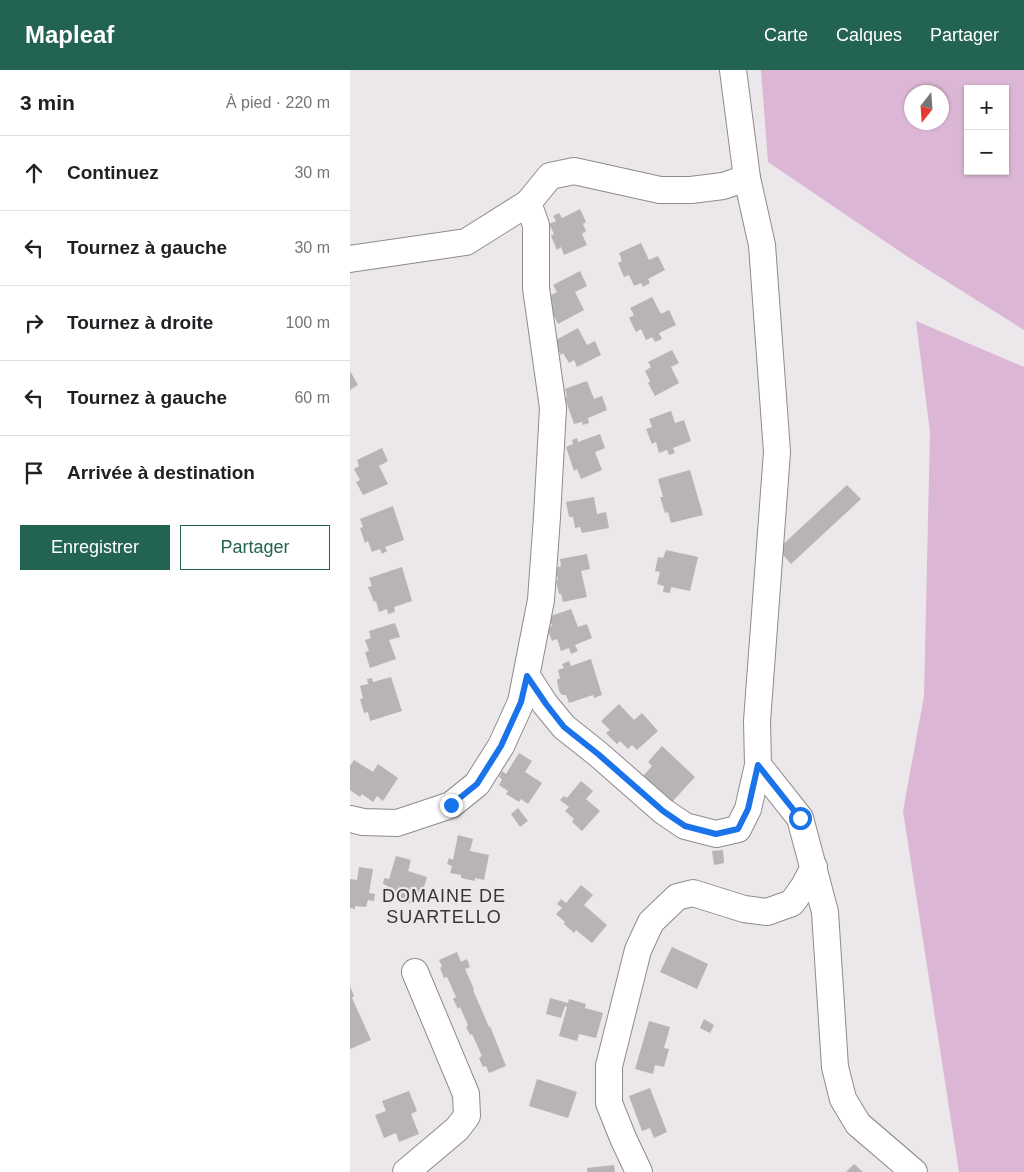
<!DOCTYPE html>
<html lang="fr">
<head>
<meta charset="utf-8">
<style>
	body { margin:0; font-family:Arial,sans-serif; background:#f2f2f2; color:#202124 }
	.controls { position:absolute; right:15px; top:15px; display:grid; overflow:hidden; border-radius:0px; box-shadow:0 1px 4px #0004 }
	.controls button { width:45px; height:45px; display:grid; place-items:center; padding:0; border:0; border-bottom:1px solid #e0e0e0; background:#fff; color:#202124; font:25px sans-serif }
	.compass { position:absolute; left:554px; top:15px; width:45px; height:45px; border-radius:50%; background:#fff; box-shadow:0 1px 4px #0004; rotate:197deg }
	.stop { position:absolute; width:15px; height:15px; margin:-11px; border:4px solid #1a73e8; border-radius:50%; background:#fff }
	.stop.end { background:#1a73e8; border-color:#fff; box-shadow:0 1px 5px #0008 }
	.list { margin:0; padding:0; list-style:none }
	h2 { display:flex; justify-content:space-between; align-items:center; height:65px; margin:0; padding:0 20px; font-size:21px }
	h2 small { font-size:16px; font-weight:400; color:#757577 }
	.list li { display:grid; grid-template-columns:32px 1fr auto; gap:15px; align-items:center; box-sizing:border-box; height:75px; padding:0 20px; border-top:1px solid #e0e0e0 }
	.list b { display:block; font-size:19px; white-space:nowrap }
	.list em { font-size:16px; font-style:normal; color:#757577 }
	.actions { display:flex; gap:10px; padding:15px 20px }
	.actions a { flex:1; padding:11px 0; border:1px solid #226351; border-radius:0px; text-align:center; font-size:18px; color:#226351 }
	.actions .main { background:#226351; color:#fff }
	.icon { flex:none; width:28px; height:28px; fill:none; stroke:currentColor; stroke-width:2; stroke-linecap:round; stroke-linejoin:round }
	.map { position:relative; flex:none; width:674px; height:1102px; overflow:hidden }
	header { display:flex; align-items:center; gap:30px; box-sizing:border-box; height:70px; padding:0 25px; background:#226351; color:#fff }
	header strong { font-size:24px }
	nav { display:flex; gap:28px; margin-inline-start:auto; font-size:18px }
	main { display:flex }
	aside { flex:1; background:#fff }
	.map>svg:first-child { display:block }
	.green { fill:#dbb7d5; fill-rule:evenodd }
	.building { fill:#b7b3b6 }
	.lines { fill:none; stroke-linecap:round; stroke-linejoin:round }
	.minor-casing { stroke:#8e8a8d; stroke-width:28 }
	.minor { stroke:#fff; stroke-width:26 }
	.route { stroke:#1a73e8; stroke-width:6 }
	.labels { text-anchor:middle; stroke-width:4.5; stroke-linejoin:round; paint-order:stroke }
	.neighbourhood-label { font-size:18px; letter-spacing:1px; fill:#373637; stroke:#ebe7ea }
</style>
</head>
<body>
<header>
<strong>Mapleaf</strong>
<nav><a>Carte</a><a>Calques</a><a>Partager</a></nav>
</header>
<main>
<aside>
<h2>3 min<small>À pied · 220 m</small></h2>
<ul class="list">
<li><svg class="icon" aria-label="ahead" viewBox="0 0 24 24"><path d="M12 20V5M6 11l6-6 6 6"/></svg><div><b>Continuez</b></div><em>30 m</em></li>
<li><svg class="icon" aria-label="left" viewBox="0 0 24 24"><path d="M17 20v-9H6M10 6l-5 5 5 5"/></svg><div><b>Tournez à gauche</b></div><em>30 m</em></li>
<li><svg class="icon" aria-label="right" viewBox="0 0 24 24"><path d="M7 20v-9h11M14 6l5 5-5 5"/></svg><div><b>Tournez à droite</b></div><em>100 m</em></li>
<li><svg class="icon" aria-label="left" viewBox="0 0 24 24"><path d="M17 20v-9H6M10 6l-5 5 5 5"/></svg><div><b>Tournez à gauche</b></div><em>60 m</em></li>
<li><svg class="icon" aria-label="arrive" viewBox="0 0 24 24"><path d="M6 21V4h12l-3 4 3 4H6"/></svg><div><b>Arrivée à destination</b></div></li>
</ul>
<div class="actions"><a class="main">Enregistrer</a><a>Partager</a></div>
</aside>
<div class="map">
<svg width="674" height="1102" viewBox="0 0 674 1102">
	<rect width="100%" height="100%" fill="#ebe7ea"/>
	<g class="green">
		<path d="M411 0H674V260L558 187 418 92ZM618 19H655V101H618ZM562 22H592V52H562Z"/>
		<path d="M566 251 674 297V1102H609L553 741 574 626 580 362Z"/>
	</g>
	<g class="building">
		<path d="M230 139 236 152 233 154 236 161 232 164 237 175 214 185 211 177 207 180 201 166 204 164 199 154 206 151 203 146 209 143 212 148Z"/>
		<path d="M291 173 299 190 308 186 315 200 298 209 300 213 293 217 291 213 284 216 279 205 274 207 268 193 272 191 269 183Z"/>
		<path d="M230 201 237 216 225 222 234 240 208 254 200 238 202 237 197 227 207 222 203 215Z"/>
		<path d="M302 227 311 244 319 240 326 255 309 263 312 269 305 272 302 267 296 270 291 259 286 262 279 248 284 245 280 238Z"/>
		<path d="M228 258 237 275 245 271 251 285 227 297 224 290 219 293 213 283 211 285 204 271Z"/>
		<path d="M322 280 329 293 321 297 329 313 305 326 298 313 300 311 295 301 301 297 298 292Z"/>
		<path d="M0 301 8 315 0 320Z"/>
		<path d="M237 311 244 329 252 326 257 340 238 348 239 353 233 355 232 352 224 354 215 328 217 327 215 319Z"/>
		<path d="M321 341 325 353 334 350 341 371 323 378 325 383 319 385 317 380 309 383 306 372 302 374 296 359 302 357 299 349Z"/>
		<path d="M250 364 255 378 245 382 252 400 231 409 227 399 224 401 216 377 223 374 222 370 227 368 228 372Z"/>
		<path d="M32 378 38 391 29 396 38 414 13 425 6 412 10 410 4 399 9 396 7 390Z"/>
		<path d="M340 400 353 445 321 453 318 442 315 443 310 427H313L308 409Z"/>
		<path d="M497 415 511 429 441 494 428 479Z"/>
		<path d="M244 427 247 444 256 442 259 458 232 463 230 457 225 458 223 447H219L216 432Z"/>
		<path d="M43 436 54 470 35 477 37 481 32 484 30 479 22 482 18 471 15 473 10 458 13 457 10 449Z"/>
		<path d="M316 480 348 487 340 521 321 517 320 523 313 522 314 516 307 514 310 502 305 501 308 487 313 488Z"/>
		<path d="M237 484 240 499 231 501 237 527 213 532 211 524H209L206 511 208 510 206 498 211 496 210 489Z"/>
		<path d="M52 497 62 531 44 537 45 542 38 544 37 539 29 542 26 531 24 532 18 517 22 516 19 508Z"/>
		<path d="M221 539 228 557 237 554 242 568 225 575 228 581 221 584 219 578 211 581 207 569 202 571 197 558 202 556 198 547Z"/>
		<path d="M45 553 50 567 39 570 46 589 20 598 15 582 19 581 15 570 21 568 19 561Z"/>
		<path d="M241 589 252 625 244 628 243 625 219 633 216 625H212L209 621 207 610 210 608 208 600 214 598 212 594 219 591 221 596Z"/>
		<path d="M41 607 52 641 20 651 18 642 14 643 10 629 13 628 10 616 18 614 17 609 22 608 23 612Z"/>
		<path d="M269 634 284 650 292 643 308 661 287 680 282 675 278 679 270 671 267 674 256 663 260 660 251 651Z"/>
		<path d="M312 676 345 707 322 732 300 715 301 713 293 706 302 696 298 692Z"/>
		<path d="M169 683 182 691 175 702 192 713 178 734 171 729 169 732 156 724 158 721 149 715 152 709 149 707 152 701 156 704Z"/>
		<path d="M4 690 23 702 28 694 48 708 33 731 27 726 23 732 12 724 10 727 0 720V696Z"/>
		<path d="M231 711 243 721 236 729 250 741 232 761 222 752 224 749 215 741 219 737 210 730 214 726 217 728Z"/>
		<path d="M168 738 178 751 170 757 161 744Z"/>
		<path d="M108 765 123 769 120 781 139 785 134 810 125 808V811L111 808V805L100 803 102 796 97 794 99 788 103 790Z"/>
		<path d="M373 780 374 793 364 795 362 781Z"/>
		<path d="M46 786 61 790 58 801 77 807 70 831 62 829 60 833 47 829V826L36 823 38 816 33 814 34 808 39 809Z"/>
		<path d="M9 797 23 799 19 823 25 824 24 831 18 830 16 837 5 836V839L0 838V809L7 810Z"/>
		<path d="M231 815 243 825 234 835 257 855 242 873 226 860 224 863 214 854 215 852 206 844 212 838 207 834 211 829 216 833Z"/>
		<path d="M322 877 358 894 347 919 310 902Z"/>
		<path d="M107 882 111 892 117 889 120 897 115 899 124 919 123 920 139 957 140 956 156 996 139 1003 136 996 133 997 129 988 132 986 122 964 120 965 116 957 118 955 110 937 108 939 103 929 106 927 97 907 94 908 90 898 92 896 89 890Z"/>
		<path d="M0 916 4 926 2 928 21 970 0 979Z"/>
		<path d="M200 928 218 933 219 929 236 934 235 938 253 943 246 968 229 964 227 971 209 966 217 937 215 936 211 948 196 944Z"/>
		<path d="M354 949 364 955 360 963 350 958Z"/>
		<path d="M299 951 320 957 314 978 319 979 314 997 305 995 303 1004 285 999Z"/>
		<path d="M187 1009 227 1022 218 1048 179 1036Z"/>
		<path d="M300 1018 317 1062 304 1068 300 1058 292 1061 279 1026Z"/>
		<path d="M59 1021 67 1041 61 1044 69 1064 49 1072 46 1063 34 1068 25 1045 36 1041 32 1031Z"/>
		<path d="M504 1094 513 1102H496Z"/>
		<path d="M264 1095 265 1102H237V1098Z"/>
	</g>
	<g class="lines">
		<defs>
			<g id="minor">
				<path d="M383 0 397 108 412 175 427 382 407 651 408 695 450 748 475 842 485 997 493 1029 508 1054 564 1102"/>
				<path d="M0 189 116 172 178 133 200 106 224 101 310 120H341L373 116 397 108"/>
				<path d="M177 606 195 634 214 657 248 684 313 741 335 756 366 764 388 759 398 739 408 695"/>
				<path d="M0 749 13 752 47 753 101 735 127 714 151 676 171 632 191 530 197 447 203 338 186 218V155L178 133"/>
				<path d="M56 1102 107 1059 117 1046 116 1024 65 902"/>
				<path d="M289 1102 273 1068 259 1033V996L288 880 301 852 327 827 343 823 394 839 417 842 442 833 454 816 464 797"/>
			</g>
		</defs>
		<use href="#minor" class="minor-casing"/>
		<use href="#minor" class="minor"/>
	</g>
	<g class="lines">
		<path class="route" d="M101 735 127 714 151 676 171 632 177 606 196 634 214 657 248 684 313 741 335 756 366 764 388 759 398 739 408 695 450 748"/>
	</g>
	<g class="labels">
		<g class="neighbourhood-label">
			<text x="94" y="832">DOMAINE DE<tspan x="94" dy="21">SUARTELLO</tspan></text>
		</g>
	</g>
</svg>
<div class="controls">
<button>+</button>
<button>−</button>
</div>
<svg class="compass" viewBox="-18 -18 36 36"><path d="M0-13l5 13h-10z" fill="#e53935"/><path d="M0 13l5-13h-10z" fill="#757577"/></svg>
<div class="stop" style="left:450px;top:748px"></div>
<div class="stop end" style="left:101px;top:735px"></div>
</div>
</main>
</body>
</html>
